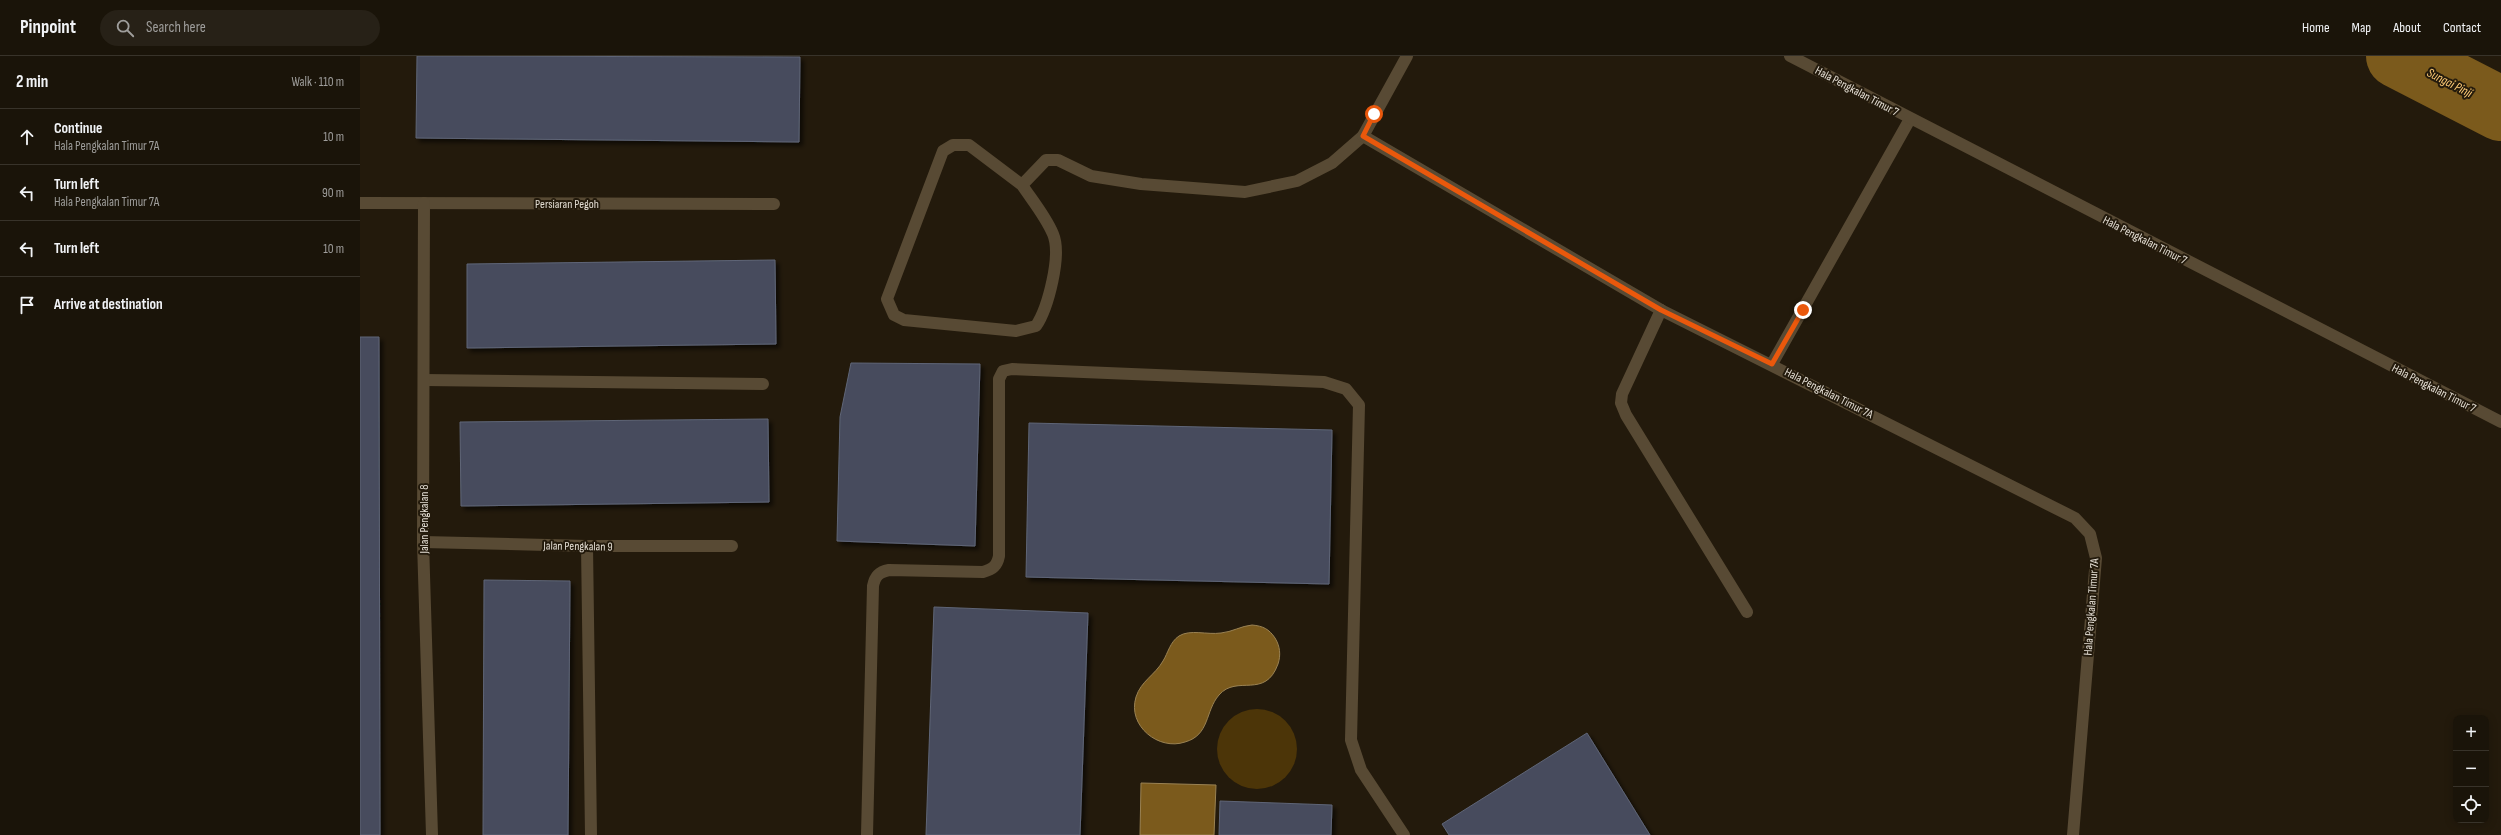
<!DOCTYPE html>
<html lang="en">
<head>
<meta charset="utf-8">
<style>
	body { margin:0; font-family:"Sofia Sans Condensed",sans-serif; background:#272117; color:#f1f3f6 }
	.controls { position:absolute; right:12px; bottom:12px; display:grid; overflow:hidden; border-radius:8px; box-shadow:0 2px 10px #0003 }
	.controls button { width:36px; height:36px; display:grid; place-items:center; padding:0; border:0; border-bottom:1px solid #38332a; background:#1a1409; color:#f1f3f6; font:20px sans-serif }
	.stop { position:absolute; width:12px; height:12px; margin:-9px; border:3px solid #ea580c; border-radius:50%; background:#fff }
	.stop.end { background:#ea580c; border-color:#fff; box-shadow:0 1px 4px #0008 }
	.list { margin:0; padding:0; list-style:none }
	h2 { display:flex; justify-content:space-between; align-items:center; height:52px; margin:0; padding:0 16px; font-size:17px }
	h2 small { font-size:13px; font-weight:400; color:#9f9e9c }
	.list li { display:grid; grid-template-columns:26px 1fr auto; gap:12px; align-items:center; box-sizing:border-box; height:56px; padding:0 16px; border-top:1px solid #38332a }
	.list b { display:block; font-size:15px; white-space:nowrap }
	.list p { margin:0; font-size:13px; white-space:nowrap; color:#9f9e9c }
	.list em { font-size:13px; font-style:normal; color:#9f9e9c }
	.icon { flex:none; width:22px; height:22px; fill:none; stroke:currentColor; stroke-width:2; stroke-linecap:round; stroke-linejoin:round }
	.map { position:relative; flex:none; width:2141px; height:779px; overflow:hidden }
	header { display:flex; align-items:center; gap:24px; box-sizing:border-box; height:56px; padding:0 20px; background:#1a1409; border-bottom:1px solid #38332a }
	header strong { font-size:19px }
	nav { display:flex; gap:22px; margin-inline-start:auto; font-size:14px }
	.search { width:280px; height:36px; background:#272117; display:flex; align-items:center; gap:10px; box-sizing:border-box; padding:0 14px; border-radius:22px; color:#9f9e9c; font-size:15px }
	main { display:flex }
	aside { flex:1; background:#1a1409 }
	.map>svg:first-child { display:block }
	.green { fill:#4c3508 }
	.water { fill:#7b5a1c; stroke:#9a8253 }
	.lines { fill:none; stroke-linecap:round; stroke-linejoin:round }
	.river { stroke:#7b5a1c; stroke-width:64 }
	.building { fill:#474c5d; stroke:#5f6577; filter:url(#shadow) }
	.lane { stroke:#584a34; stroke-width:12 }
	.street { stroke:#584a34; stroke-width:12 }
	.route { stroke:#ea580c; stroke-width:5 }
	.labels { text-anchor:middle; stroke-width:4; stroke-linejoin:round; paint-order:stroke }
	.street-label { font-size:12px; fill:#e4ded4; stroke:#231a0c }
	.water-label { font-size:13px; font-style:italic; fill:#fecb76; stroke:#231a0c }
</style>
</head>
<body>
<header>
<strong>Pinpoint</strong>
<div class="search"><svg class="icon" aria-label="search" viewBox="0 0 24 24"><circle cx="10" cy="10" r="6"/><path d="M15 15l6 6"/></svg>Search here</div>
<nav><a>Home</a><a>Map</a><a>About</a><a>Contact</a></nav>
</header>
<main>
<aside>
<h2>2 min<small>Walk · 110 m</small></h2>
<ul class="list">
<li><svg class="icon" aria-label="ahead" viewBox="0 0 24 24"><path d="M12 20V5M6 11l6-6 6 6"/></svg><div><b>Continue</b><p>Hala Pengkalan Timur 7A</p></div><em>10 m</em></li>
<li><svg class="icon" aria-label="left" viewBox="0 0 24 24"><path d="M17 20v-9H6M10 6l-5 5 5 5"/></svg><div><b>Turn left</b><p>Hala Pengkalan Timur 7A</p></div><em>90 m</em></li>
<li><svg class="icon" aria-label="left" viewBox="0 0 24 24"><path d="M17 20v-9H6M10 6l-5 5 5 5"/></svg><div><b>Turn left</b></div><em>10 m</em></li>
<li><svg class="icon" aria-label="arrive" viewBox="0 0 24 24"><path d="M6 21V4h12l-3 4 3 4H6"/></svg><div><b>Arrive at destination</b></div></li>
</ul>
</aside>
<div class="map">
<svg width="2141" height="779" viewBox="0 0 2141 779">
	<defs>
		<filter id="shadow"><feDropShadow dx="3.5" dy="3.5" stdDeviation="2" flood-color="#0009"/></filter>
	</defs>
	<rect width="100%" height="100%" fill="#231a0c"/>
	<circle class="green" cx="897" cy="693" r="40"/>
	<g class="water">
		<path d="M892 569C903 570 909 573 915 582 920 590 921 599 918 608 905 644 877 618 859 639 845 655 850 679 825 686 799 695 767 670 776 641 781 625 795 619 803 605 808 597 810 586 819 580 830 573 847 579 861 577 872 576 881 570 892 569Z"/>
		<path d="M781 727 856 729 854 779H780Z"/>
	</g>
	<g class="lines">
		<path class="river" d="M2038 0 2141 53"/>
	</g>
	<g class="building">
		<path d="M57 0 440 1 439 86 56 82Z"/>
		<path d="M415 204 416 288 107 292V208Z"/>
		<path d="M0 281H19L20 779H0Z"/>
		<path d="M491 307 620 308 615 490 477 485 480 361Z"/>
		<path d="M408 363 409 446 101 450 100 366Z"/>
		<path d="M669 367 972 374 969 528 666 521Z"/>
		<path d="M124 524 210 525 208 779H123Z"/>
		<path d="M574 551 728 557 720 779H566Z"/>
		<path d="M1227 677 1290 779H1089L1082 768Z"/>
		<path d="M860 745 972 749 971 779H859Z"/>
	</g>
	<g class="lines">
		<g class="lane">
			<path d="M662 129 609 89H593L583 95 527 243 534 259 544 264 656 275 676 270C688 252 702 199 693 178 686 161 672 144 662 129L686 104H698L731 120 781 128 885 136 937 125 972 107 1003 80"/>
			<path d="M1412 308 1550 63"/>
			<path d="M64 324 403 328"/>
			<path d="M227 490 231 779"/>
			<path d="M507 779 513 530C515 520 519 516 529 514L623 516C633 513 637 510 639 500V323L643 315 652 313 964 326 986 333 999 349 991 684 1001 714 1044 779"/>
		</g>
		<g class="street">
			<path d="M1047 0 1003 80 1301 254 1715 462 1730 478 1736 502 1713 779"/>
			<path d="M1430 0 2141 366"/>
			<path d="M0 147 414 148"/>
			<path d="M64 147 63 486 72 779"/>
			<path d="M1301 254 1262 338 1261 347 1266 359 1387 556"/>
			<path d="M63 486 227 490H372"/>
		</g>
	</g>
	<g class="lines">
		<path class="route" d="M1014 58 1003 80 1301 254 1412 308 1443 254"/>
	</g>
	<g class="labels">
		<g class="street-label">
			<text transform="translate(1497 35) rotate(28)" y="4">Hala Pengkalan Timur 7</text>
			<text x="207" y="152">Persiaran Pegoh</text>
			<text transform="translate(1785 184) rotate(27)" y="4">Hala Pengkalan Timur 7</text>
			<text transform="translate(2074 332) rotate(27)" y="4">Hala Pengkalan Timur 7</text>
			<text transform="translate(1469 337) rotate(27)" y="4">Hala Pengkalan Timur 7A</text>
			<text transform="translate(64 463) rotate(-90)" y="4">Jalan Pengkalan 8</text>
			<text transform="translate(218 490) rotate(1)" y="4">Jalan Pengkalan 9</text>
			<text transform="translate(1731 551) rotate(-86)" y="4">Hala Pengkalan Timur 7A</text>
		</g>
		<g class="water-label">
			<text transform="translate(2090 26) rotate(27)" y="5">Sungai Pinji</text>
		</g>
	</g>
</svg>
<div class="controls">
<button>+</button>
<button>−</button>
<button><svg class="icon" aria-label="locate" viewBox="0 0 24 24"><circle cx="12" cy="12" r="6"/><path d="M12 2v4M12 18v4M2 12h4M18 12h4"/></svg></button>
</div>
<div class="stop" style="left:1014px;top:58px"></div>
<div class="stop end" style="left:1443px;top:254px"></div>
</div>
</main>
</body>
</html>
